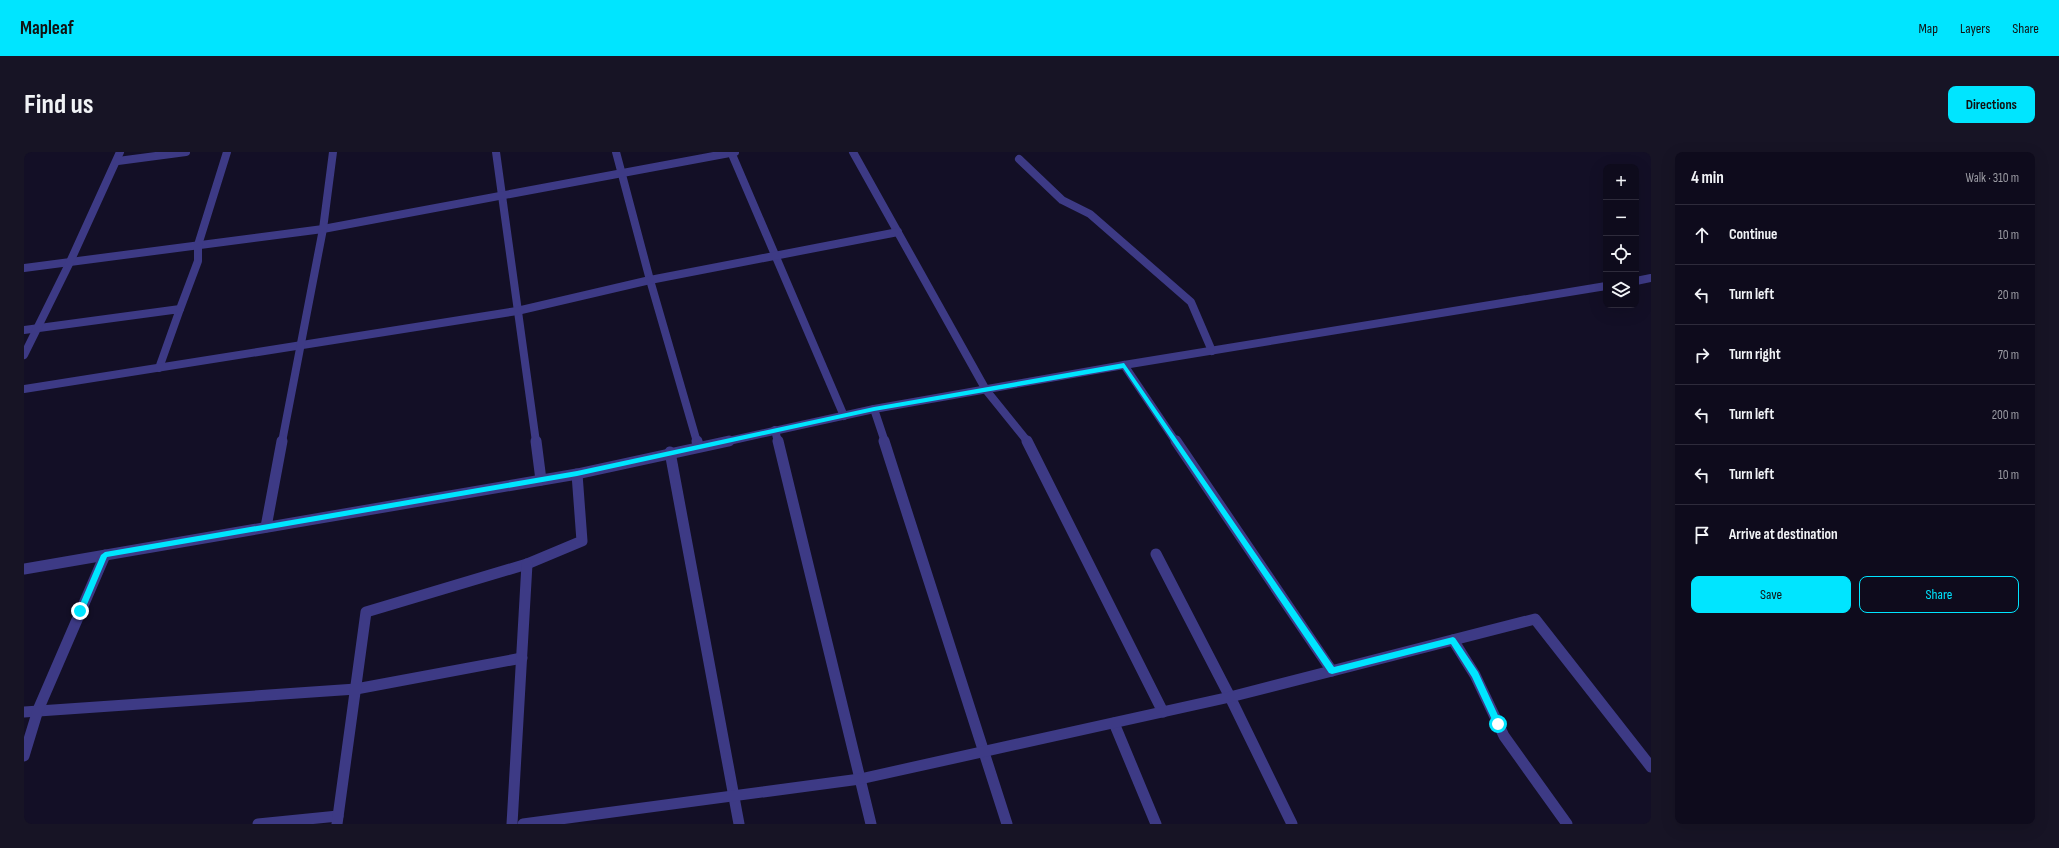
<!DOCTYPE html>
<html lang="en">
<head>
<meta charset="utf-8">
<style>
	body { margin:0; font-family:"Sofia Sans Condensed",sans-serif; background:#171425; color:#f1f3f6 }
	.controls { position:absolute; right:12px; top:12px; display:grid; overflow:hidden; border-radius:8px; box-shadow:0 4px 16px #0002 }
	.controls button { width:36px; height:36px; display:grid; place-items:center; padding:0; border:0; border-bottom:1px solid #2e2b3b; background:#0e0b1c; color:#f1f3f6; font:20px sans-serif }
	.stop { position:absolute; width:12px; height:12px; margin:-9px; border:3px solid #00e5ff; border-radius:50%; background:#fff }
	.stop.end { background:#00e5ff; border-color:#fff; box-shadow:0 1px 4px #0008 }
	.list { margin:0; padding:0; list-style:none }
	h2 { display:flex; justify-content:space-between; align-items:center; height:52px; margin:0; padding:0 16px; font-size:17px }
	h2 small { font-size:13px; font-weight:400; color:#9b9ba3 }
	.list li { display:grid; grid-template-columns:26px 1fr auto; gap:12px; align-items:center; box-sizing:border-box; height:60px; padding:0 16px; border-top:1px solid #2e2b3b }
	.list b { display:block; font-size:15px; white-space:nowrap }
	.list em { font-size:13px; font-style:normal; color:#9b9ba3 }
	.actions { display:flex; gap:8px; padding:12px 16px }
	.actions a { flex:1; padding:9px 0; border:1px solid #00e5ff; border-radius:8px; text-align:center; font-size:14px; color:#00e5ff }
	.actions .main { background:#00e5ff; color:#111 }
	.icon { flex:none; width:22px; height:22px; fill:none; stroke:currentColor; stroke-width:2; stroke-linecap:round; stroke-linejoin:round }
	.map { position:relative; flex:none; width:1627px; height:672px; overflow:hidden; border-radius:8px }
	header { display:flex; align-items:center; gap:24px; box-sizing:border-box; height:56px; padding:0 20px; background:#00e5ff; color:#111 }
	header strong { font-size:19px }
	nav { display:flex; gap:22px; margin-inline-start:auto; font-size:14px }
	.intro { display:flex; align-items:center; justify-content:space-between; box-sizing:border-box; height:96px; padding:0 24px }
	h1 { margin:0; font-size:28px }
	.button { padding:10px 18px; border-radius:8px; background:#00e5ff; color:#111; font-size:14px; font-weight:700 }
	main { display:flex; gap:24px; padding:0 24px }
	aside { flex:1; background:#0e0b1c; border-radius:8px; box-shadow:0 4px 16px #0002 }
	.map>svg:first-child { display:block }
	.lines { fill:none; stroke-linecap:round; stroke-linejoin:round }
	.minor-far1 { stroke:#3d3a85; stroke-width:8 }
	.minor { stroke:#3d3a85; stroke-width:11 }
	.route { fill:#00e5ff }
</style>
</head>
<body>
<header>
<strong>Mapleaf</strong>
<nav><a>Map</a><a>Layers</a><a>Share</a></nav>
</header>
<div class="intro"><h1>Find us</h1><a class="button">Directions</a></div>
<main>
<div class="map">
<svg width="1627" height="672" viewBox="0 0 1627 672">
	<rect width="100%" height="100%" fill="#130f26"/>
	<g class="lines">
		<g class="minor-far1">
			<path d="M472 0 512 290"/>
			<path d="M592 0 626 128 673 290"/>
			<path d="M707 0 820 264"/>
			<path d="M829 0 962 238 1004 290"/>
			<path d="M995 7 1038 48 1066 62 1167 150 1188 199"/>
			<path d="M94 9 162 0"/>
			<path d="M0 116 299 77 711 0"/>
			<path d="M1612 129 1627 126"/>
			<path d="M156 157 174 109V93L203 0"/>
			<path d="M0 178 156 157 135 216"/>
			<path d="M0 203 46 110 96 0"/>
			<path d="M1100 213 1152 290"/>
			<path d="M0 237 493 159 626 128 874 80"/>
			<path d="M850 257 861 290"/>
			<path d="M751 278 754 290"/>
			<path d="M258 290 299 77 309 0"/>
			<path d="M700 290 850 257 1100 213 1582 134"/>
		</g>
		<g class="minor">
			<path d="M512 289 517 328"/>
			<path d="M673 289 674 294"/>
			<path d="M754 289 847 672"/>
			<path d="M860 289 983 672"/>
			<path d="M1003 289 1139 560"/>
			<path d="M1152 289 1308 519"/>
			<path d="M646 300 715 672"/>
			<path d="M242 375 258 289"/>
			<path d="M1132 402 1206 545 1268 672"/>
			<path d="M0 417 553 322 705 289"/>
			<path d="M1429 488 1451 523 1480 584 1543 672"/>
			<path d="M0 560 332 537 498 506"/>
			<path d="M1090 571 1132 672"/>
			<path d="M0 604 14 558 81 403"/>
			<path d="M234 672 314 664"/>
			<path d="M313 672 342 460 503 412 558 389 553 322"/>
			<path d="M488 672 503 412"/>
			<path d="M499 672 836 627 1206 545 1511 467 1627 615"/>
		</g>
	</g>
	<path class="route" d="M1100 211 1310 515 1429 485 1431 486 1454 520 1478 572 1477 574H1471L1448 525 1427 492 1308 522 1305 521 1099 216 850 259 553 324 83 405 59 462H54L53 459 77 403 81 400 553 319 850 255Z"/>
</svg>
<div class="controls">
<button>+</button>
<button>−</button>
<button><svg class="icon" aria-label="locate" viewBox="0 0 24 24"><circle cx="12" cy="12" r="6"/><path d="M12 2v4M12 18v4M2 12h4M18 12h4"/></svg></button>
<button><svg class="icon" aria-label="layers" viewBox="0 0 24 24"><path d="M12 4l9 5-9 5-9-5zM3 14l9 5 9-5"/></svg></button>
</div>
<div class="stop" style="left:1474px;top:572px"></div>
<div class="stop end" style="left:56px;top:459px"></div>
</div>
<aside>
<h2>4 min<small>Walk · 310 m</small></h2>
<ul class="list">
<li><svg class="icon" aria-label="ahead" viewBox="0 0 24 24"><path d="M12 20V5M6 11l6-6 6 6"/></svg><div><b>Continue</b></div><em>10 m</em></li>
<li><svg class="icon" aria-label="left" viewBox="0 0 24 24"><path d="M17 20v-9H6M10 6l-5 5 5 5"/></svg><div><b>Turn left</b></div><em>20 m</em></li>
<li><svg class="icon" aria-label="right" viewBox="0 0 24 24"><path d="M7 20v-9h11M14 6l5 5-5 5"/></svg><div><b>Turn right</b></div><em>70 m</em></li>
<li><svg class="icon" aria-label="left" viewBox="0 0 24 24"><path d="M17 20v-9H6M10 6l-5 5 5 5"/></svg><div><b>Turn left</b></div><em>200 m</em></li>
<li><svg class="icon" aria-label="left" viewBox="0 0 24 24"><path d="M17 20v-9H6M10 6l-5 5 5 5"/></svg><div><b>Turn left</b></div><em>10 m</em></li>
<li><svg class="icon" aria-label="arrive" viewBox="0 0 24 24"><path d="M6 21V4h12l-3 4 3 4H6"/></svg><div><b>Arrive at destination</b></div></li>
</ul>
<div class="actions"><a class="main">Save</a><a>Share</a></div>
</aside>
</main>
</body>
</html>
